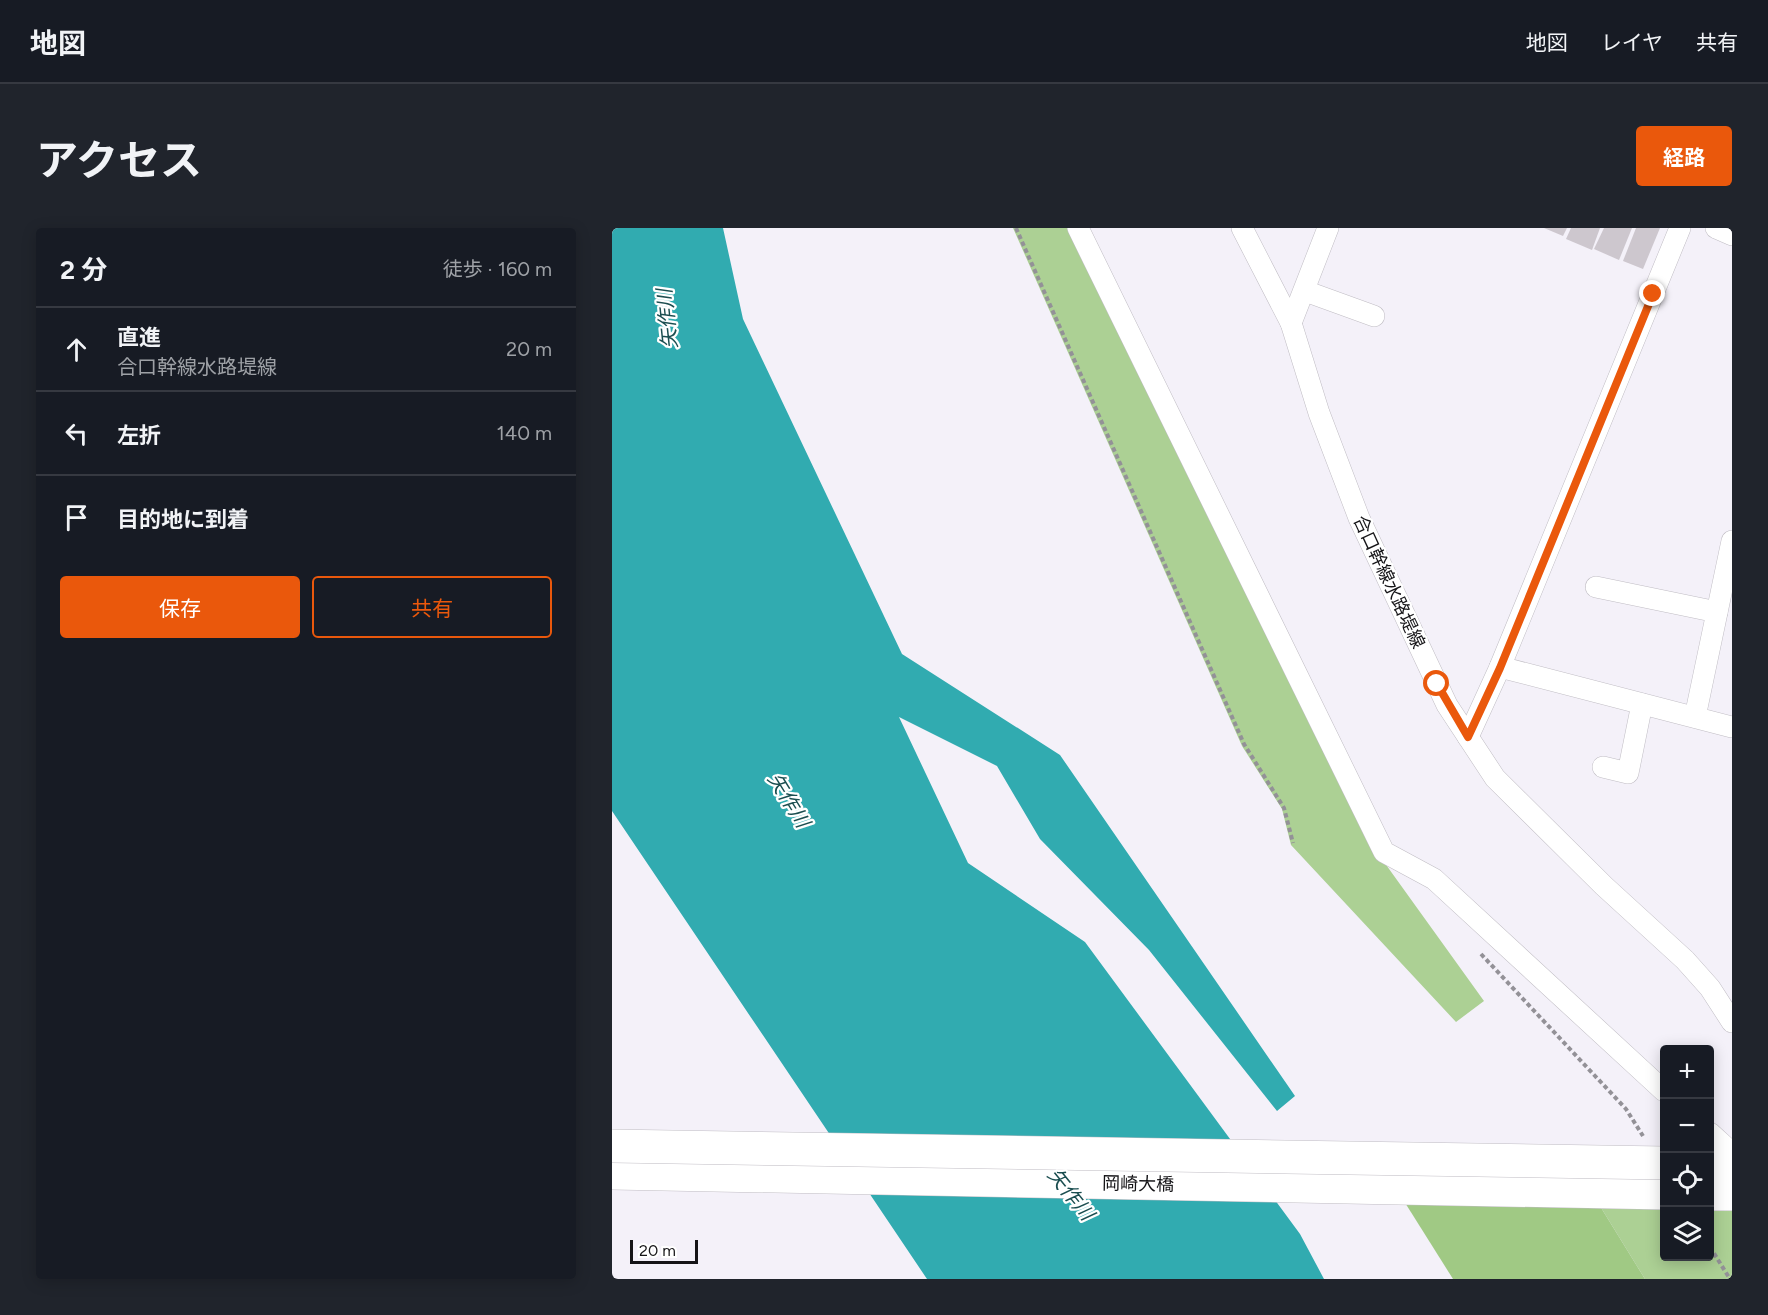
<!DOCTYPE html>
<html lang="ja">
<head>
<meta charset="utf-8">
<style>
	body { margin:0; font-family:Figtree,"Noto Sans JP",sans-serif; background:#20242c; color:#f1f3f6 }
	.controls { position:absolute; right:18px; bottom:18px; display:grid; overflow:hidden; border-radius:6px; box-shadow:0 3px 15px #0003 }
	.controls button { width:54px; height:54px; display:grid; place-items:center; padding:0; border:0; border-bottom:2px solid #363941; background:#171b24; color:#f1f3f6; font:30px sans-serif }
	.scale { position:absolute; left:18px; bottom:15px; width:68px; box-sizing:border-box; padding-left:6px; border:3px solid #151417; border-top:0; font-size:16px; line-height:21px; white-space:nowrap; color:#151417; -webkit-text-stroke:4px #fff; paint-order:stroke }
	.stop { position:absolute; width:18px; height:18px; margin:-14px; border:4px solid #ea580c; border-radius:50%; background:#fff }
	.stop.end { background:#ea580c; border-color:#fff; box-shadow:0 2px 6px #0008 }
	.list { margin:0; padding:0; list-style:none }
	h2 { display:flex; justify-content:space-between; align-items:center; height:78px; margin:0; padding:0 24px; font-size:26px }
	h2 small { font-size:20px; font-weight:400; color:#9ea1a6 }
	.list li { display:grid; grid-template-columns:39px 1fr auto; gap:18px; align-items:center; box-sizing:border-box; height:84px; padding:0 24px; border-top:2px solid #363941 }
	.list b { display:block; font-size:22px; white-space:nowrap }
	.list p { margin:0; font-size:20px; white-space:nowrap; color:#9ea1a6 }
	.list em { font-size:20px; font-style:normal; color:#9ea1a6 }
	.actions { display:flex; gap:12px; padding:18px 24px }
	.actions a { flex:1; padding:14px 0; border:2px solid #ea580c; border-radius:6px; text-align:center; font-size:21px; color:#ea580c }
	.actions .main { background:#ea580c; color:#fff }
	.icon { flex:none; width:33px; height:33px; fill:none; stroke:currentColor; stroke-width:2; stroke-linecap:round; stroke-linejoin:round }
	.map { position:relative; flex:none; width:1120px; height:1051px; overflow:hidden; border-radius:6px }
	header { display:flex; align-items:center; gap:36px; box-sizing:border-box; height:84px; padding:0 30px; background:#171b24; border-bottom:2px solid #363941 }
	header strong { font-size:28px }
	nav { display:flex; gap:33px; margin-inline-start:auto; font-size:21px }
	.intro { display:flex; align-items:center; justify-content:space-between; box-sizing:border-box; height:144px; padding:0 36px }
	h1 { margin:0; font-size:42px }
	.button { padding:15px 27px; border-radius:6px; background:#ea580c; color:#fff; font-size:21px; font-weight:700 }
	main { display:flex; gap:36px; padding:0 36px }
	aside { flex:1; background:#171b24; border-radius:6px; box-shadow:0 3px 15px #0003 }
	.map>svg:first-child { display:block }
	.green { fill:#acd094 }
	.forest { fill:#a0c984 }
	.water { fill:#31abb0 }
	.building { fill:#cdc7ce }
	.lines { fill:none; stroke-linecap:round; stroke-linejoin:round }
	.street-casing { stroke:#c0bdc4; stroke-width:22 }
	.primary-casing { stroke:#c0bdc4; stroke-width:34 }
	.path { stroke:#939197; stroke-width:4; stroke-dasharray:4.5 3; stroke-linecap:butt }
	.street { stroke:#fff; stroke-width:21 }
	.primary { stroke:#fff; stroke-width:33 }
	.primary-bridge-casing { stroke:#c0bdc4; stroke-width:34; stroke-linecap:butt }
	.primary-bridge { stroke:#fff; stroke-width:33 }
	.route { stroke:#ea580c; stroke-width:8 }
	.labels { text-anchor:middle; stroke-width:4.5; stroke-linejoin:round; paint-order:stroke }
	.street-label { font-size:18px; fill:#151417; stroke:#fff }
	.water-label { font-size:20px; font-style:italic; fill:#1b4e50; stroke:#fff }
</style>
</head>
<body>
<header>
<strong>地図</strong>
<nav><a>地図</a><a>レイヤ</a><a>共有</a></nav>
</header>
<div class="intro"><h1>アクセス</h1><a class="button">経路</a></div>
<main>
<aside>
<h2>2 分<small>徒歩 · 160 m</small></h2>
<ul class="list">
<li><svg class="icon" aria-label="ahead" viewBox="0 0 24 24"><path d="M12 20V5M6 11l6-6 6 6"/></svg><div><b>直進</b><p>合口幹線水路堤線</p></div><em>20 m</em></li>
<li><svg class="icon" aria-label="left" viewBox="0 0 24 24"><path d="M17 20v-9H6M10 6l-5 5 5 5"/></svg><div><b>左折</b></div><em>140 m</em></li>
<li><svg class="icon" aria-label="arrive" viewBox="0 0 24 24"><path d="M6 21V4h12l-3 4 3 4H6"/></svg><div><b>目的地に到着</b></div></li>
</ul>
<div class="actions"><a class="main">保存</a><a>共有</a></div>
</aside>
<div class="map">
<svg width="1120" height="1051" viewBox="0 0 1120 1051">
	<rect width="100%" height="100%" fill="#f4f1f9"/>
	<g class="green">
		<path d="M401 0H460L767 627 872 773 844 794 679 617 670 581 630 518Z"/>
		<path d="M1120 956V1051H1033L980 965H1052V1028H1098V960Z"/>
	</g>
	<path class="forest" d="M785 962 980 965 1033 1051H841Z"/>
	<path class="water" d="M0 0H111L131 91 290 426 448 527 683 868 665 883 537 722 428 611 385 538 287 489 356 635 473 714 688 1006 712 1051H315L0 583Z"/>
	<g class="building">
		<path d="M932 0H955L951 8Z"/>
		<path d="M959 0H988L980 22 954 11Z"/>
		<path d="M992 0H1020L1007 32 982 21Z"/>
		<path d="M1024 0H1048L1031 41 1011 33Z"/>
	</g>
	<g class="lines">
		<defs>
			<g id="street">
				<path d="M466 0 772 624 822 651 1052 863"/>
				<path d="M630 0 679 95 707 185 747 290 835 477 883 550 992 658 1073 732 1098 760 1120 794"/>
				<path d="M1104 0 1120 7"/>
				<path d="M693 63 762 88"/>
				<path d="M679 95 716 0"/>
				<path d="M984 359 1105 384"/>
				<path d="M888 439 1120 499"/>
				<path d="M1083 489 1120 313"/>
				<path d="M856 509 888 439 1068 0"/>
				<path d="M991 539 1016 545 1030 476"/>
				<path d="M1098 905 1120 925"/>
			</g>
			<g id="primary">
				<path d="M1098 936 1120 937"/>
				<path d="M0 945 1052 965"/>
				<path d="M1098 966H1120"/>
			</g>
		</defs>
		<use href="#street" class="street-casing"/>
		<use href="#primary" class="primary-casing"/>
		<g class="path">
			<path d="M404 0 632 516 672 580 681 615"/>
			<path d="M869 726 1014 881 1031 908"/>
			<path d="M1098 1019 1118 1051"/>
		</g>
		<use href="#street" class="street"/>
		<use href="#primary" class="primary"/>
		<defs>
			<path id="primary-bridge" d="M0 918 1052 935"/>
		</defs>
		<use href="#primary-bridge" class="primary-bridge-casing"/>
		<use href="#primary-bridge" class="primary-bridge"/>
	</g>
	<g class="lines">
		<path class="route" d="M825 456 856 509 888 440 1041 66"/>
	</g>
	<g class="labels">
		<g class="street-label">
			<text transform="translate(777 354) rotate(65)" y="6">合口幹線水路堤線</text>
			<text transform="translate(526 956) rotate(1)" y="6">岡崎大橋</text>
		</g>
		<g class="water-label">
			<text transform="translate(55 91) rotate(-96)" y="7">矢作川</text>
			<text transform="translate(177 572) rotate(58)" y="7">矢作川</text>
			<text transform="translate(459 966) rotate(51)" y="7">矢作川</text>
		</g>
	</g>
</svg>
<div class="controls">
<button>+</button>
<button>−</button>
<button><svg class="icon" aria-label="locate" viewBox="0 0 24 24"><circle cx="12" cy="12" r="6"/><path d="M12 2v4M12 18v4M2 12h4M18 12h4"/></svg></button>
<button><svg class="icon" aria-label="layers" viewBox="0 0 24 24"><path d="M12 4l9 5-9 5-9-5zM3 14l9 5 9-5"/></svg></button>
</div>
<div class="scale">20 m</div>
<div class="stop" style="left:825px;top:456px"></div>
<div class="stop end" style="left:1041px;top:66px"></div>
</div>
</main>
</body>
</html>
